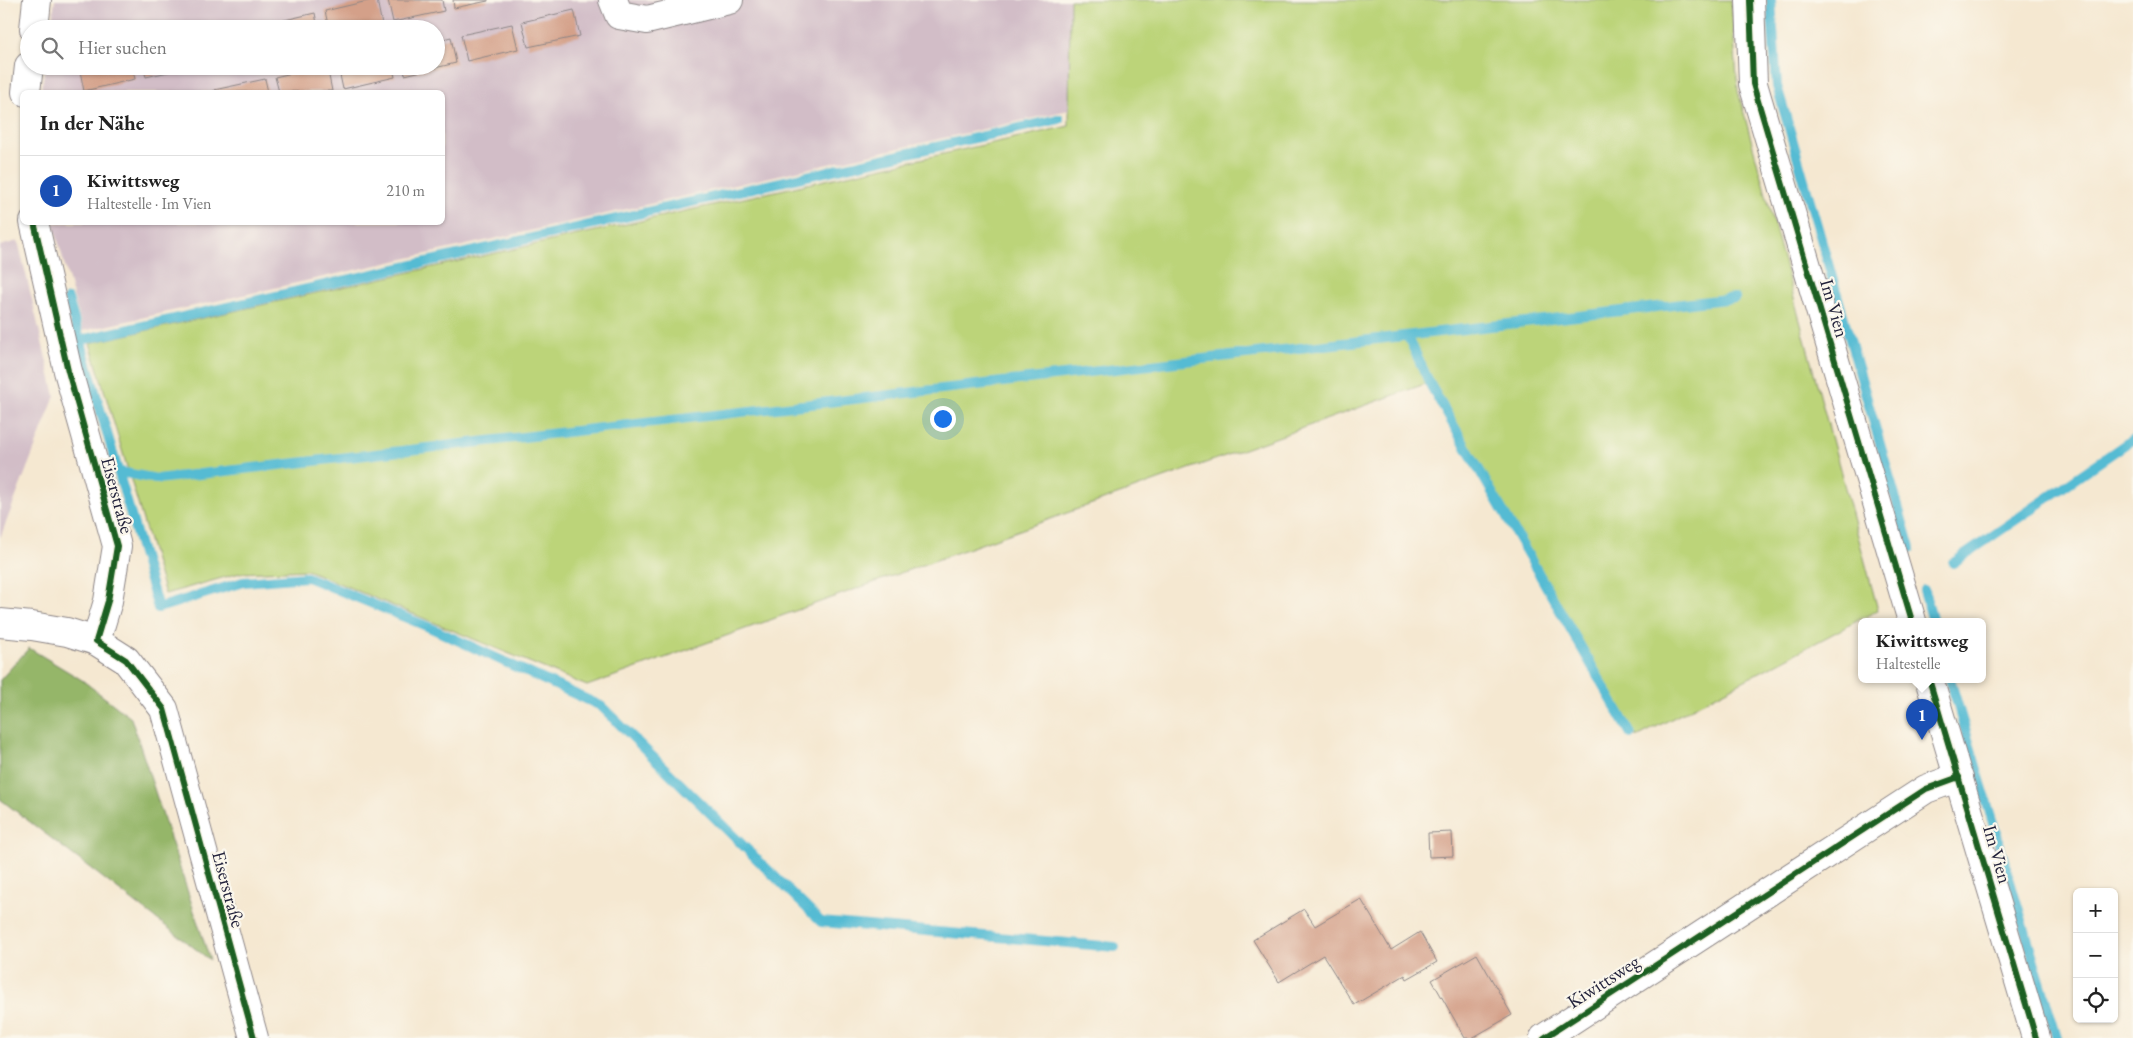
<!DOCTYPE html>
<html lang="de">
<head>
<meta charset="utf-8">
<style>
	body { margin:0; font-family:"EB Garamond",serif; background:#f2f2f2; color:#222 }
	.controls { position:absolute; right:15px; bottom:15px; display:grid; overflow:hidden; border-radius:8px; box-shadow:0 1px 4px #0004 }
	.controls button { width:45px; height:45px; display:grid; place-items:center; padding:0; border:0; border-bottom:1px solid #e0e0e0; background:#fff; color:#222; font:25px sans-serif }
	.you { position:absolute; left:942px; top:418px; width:18px; height:18px; margin:-12px; border:4px solid #fff; border-radius:50%; background:#1a73e8; box-shadow:0 0 0 8px #1a73e833 }
	.badge { display:grid; place-items:center; width:32px; height:32px; border-radius:50%; background:#b45309; color:#fff; font-size:16px; font-weight:700 }
	.pin { position:absolute; translate:-50% -41px; filter:drop-shadow(0 1px 2px #0008) }
	.pin::after { content:''; position:absolute; top:26px; width:18px; height:15px; background:inherit; clip-path:polygon(0 0,100% 0,50% 100%) }
	.popup { position:absolute; left:1858px; top:618px; width:128px; height:65px; box-sizing:border-box; display:grid; place-content:center; border-radius:8px; background:#fff; filter:drop-shadow(0 1px 4px #0005); font-size:16px; white-space:nowrap; color:#767676 }
	.popup b { font-size:19px; color:#222 }
	.popup::after { content:''; position:absolute; left:50%; top:100%; margin-left:-10px; border:10px solid transparent; border-top-color:#fff }
	.list { margin:0; padding:0; list-style:none }
	h2 { display:flex; justify-content:space-between; align-items:center; height:65px; margin:0; padding:0 20px; font-size:21px }
	h2 small { font-size:16px; font-weight:400; color:#767676 }
	.list li { display:grid; grid-template-columns:32px 1fr auto; gap:15px; align-items:center; box-sizing:border-box; height:70px; padding:0 20px; border-top:1px solid #e0e0e0 }
	.list b { display:block; font-size:19px; white-space:nowrap }
	.list p { margin:0; font-size:16px; white-space:nowrap; color:#767676 }
	.list em { font-size:16px; font-style:normal; color:#767676 }
	.icon { flex:none; width:28px; height:28px; fill:none; stroke:currentColor; stroke-width:2; stroke-linecap:round; stroke-linejoin:round }
	.map { position:relative; flex:none; width:2133px; height:1038px; overflow:hidden }
	.search { position:absolute; background:#fff; box-shadow:0 1px 4px #0004; left:20px; top:20px; width:425px; height:55px; display:flex; align-items:center; gap:12px; box-sizing:border-box; padding:0 18px; border-radius:28px; color:#767676; font-size:19px }
	.panel { position:absolute; background:#fff; box-shadow:0 1px 4px #0004; left:20px; top:90px; width:425px; height:135px; border-radius:8px }
	.map>svg:first-child { display:block }
	.industrial { fill:#d2bdc7 }
	.green { fill:#bcd479; stroke:#6f7b5a }
	.forest { fill:#95b669; stroke:#5c6c52 }
	.lines { fill:none; stroke-linecap:round; stroke-linejoin:round }
	.stream { stroke:#55bbd3; stroke-width:10 }
	.building { fill:#d4a089 }
	.minor-casing { stroke:#8c8586; stroke-width:30 }
	.minor { stroke:#fff; stroke-width:28 }
	.cycleway-casing { stroke:#fbf7ec; stroke-width:9 }
	.cycleway { stroke:#1b5e20; stroke-width:6 }
	.labels { text-anchor:middle; stroke-width:4.5; stroke-linejoin:round; paint-order:stroke }
	.street-label { font-size:19px; fill:#22223b; stroke:#fbf7ec }
</style>
</head>
<body>
<div class="map">
<svg width="2133" height="1038" viewBox="0 0 2133 1038">
	<rect width="100%" height="100%" fill="#fbf7ec"/>
	<filter id="ink" filterUnits="userSpaceOnUse"><feTurbulence type="fractalNoise" baseFrequency=".02" numOctaves="2"/><feDisplacementMap in="SourceGraphic" scale="10" xChannelSelector="R" yChannelSelector="G"/><feConvolveMatrix kernelMatrix="1 2 1 2 8 2 1 2 1" color-interpolation-filters="sRGB"/></filter>
	<filter id="wash" filterUnits="userSpaceOnUse"><feTurbulence type="fractalNoise" baseFrequency=".0096" numOctaves="4" result="noise"/><feDisplacementMap in="SourceGraphic" scale="20" xChannelSelector="R" yChannelSelector="G"/><feGaussianBlur stdDeviation="1.12" result="paint"/><feColorMatrix in="noise" values="0 0 0 0 0 0 0 0 0 0 0 0 0 0 0 0 0 1.4 0 .05"/><feComposite in="paint" operator="in"/></filter>
	<g filter="url(#wash)">
		<rect width="100%" height="100%" fill="#f5e8d1"/>
		<g class="industrial">
			<path d="M55 0H1070L1069 110 83 331 53 223 442 222V92H41L45 66H436V29H51Z"/>
			<path d="M18 241 55 396 0 538V246Z"/>
		</g>
		<path class="green" d="M1070 0H1731L1738 91 1878 610 1637 737 1433 381 587 686 307 570 240 573 165 594 90 343 1069 126Z"/>
		<path class="forest" d="M29 648 82 680 131 718 210 960 0 799V680Z"/>
		<g class="lines">
			<g class="stream">
				<path d="M1771 0 1777 86 1910 548"/>
				<path d="M68 299 158 608 243 582 307 577 431 628 601 706 821 922 1115 947"/>
				<path d="M1408 337 1431 386 1631 734"/>
				<path d="M81 340 1059 119"/>
				<path d="M120 472 157 479 1735 298"/>
				<path d="M1953 563 2133 439"/>
				<path d="M1924 590 1933 621"/>
				<path d="M1950 679 2057 1038"/>
			</g>
		</g>
		<g id="blocks">
			<g class="building">
				<path d="M372 0H377L382 25 363 29H329L325 11Z"/>
				<path d="M388 0H442L444 11 393 22Z"/>
				<path d="M453 0H488V1L454 8Z"/>
				<path d="M574 10 580 36 528 47 522 22Z"/>
				<path d="M315 13 318 29H264L263 25Z"/>
				<path d="M512 24 518 49 467 61 461 35Z"/>
				<path d="M451 37 456 63 405 75 403 66H436V41Z"/>
				<path d="M79 66H132L135 79 84 91Z"/>
				<path d="M143 66H190V67L146 77Z"/>
				<path d="M321 66H327L332 91 279 92 275 77Z"/>
				<path d="M338 66H392L395 77 343 89Z"/>
				<path d="M265 79 268 92H214V90Z"/>
				<path d="M1452 832 1453 856 1429 857 1428 833Z"/>
				<path d="M1361 899 1391 950 1420 932 1437 962 1407 979 1405 975 1354 1005 1323 955 1279 982 1253 940 1304 909 1315 926Z"/>
				<path d="M1477 954 1512 1015 1472 1038H1465L1432 980Z"/>
			</g>
		</g>
	</g>
	<g filter="url(#ink)">
		<use href="#blocks" fill-opacity="0" stroke="#8c8586" stroke-width="1"/>
		<g class="lines">
			<defs>
				<g id="minor">
					<path d="M613 0 619 15 647 20 729 0"/>
					<path d="M1750 0 1753 84 1912 621"/>
					<path d="M34 29 37 0"/>
					<path d="M26 92 29 66"/>
					<path d="M34 222 68 371 117 546 108 601 96 641"/>
					<path d="M0 623 32 626 67 632 96 641 126 660 164 709 254 1038"/>
					<path d="M1929 679 2036 1038"/>
					<path d="M1544 1038 1926 789 1959 777"/>
				</g>
			</defs>
			<use href="#minor" class="minor-casing"/>
			<use href="#minor" class="minor"/>
			<defs>
				<g id="cycleway">
					<path d="M1750 0 1753 84 1912 621"/>
					<path d="M34 222 68 371 117 546 108 601 96 641 126 660 164 709 254 1038"/>
					<path d="M1929 679 2036 1038"/>
					<path d="M1544 1038 1926 789 1959 777"/>
				</g>
			</defs>
			<use href="#cycleway" class="cycleway-casing"/>
			<use href="#cycleway" class="cycleway"/>
		</g>
	</g>
	<g class="labels">
		<g class="street-label">
			<text transform="translate(1835 308) rotate(74)" y="7">Im Vien</text>
			<text transform="translate(118 495) rotate(75)" y="7">Eiserstraße</text>
			<text transform="translate(1998 854) rotate(74)" y="7">Im Vien</text>
			<text transform="translate(229 889) rotate(75)" y="7">Eiserstraße</text>
			<text transform="translate(1603 981) rotate(-33)" y="7">Kiwittsweg</text>
		</g>
	</g>
</svg>
<div class="controls">
<button>+</button>
<button>−</button>
<button><svg class="icon" aria-label="locate" viewBox="0 0 24 24"><circle cx="12" cy="12" r="6"/><path d="M12 2v4M12 18v4M2 12h4M18 12h4"/></svg></button>
</div>
<div class="you"></div>
<div class="pin badge" style="left:1922px;top:740px;background:#1a4fb4">1</div>
<div class="popup"><b>Kiwittsweg</b>Haltestelle</div>
<div class="search"><svg class="icon" aria-label="search" viewBox="0 0 24 24"><circle cx="10" cy="10" r="6"/><path d="M15 15l6 6"/></svg>Hier suchen</div>
<section class="panel">
<h2>In der Nähe<small></small></h2>
<ul class="list">
<li><span class="badge" style="background:#1a4fb4">1</span><div><b>Kiwittsweg</b><p>Haltestelle · Im Vien</p></div><em>210 m</em></li>
</ul>
</section>
</div>
</body>
</html>
